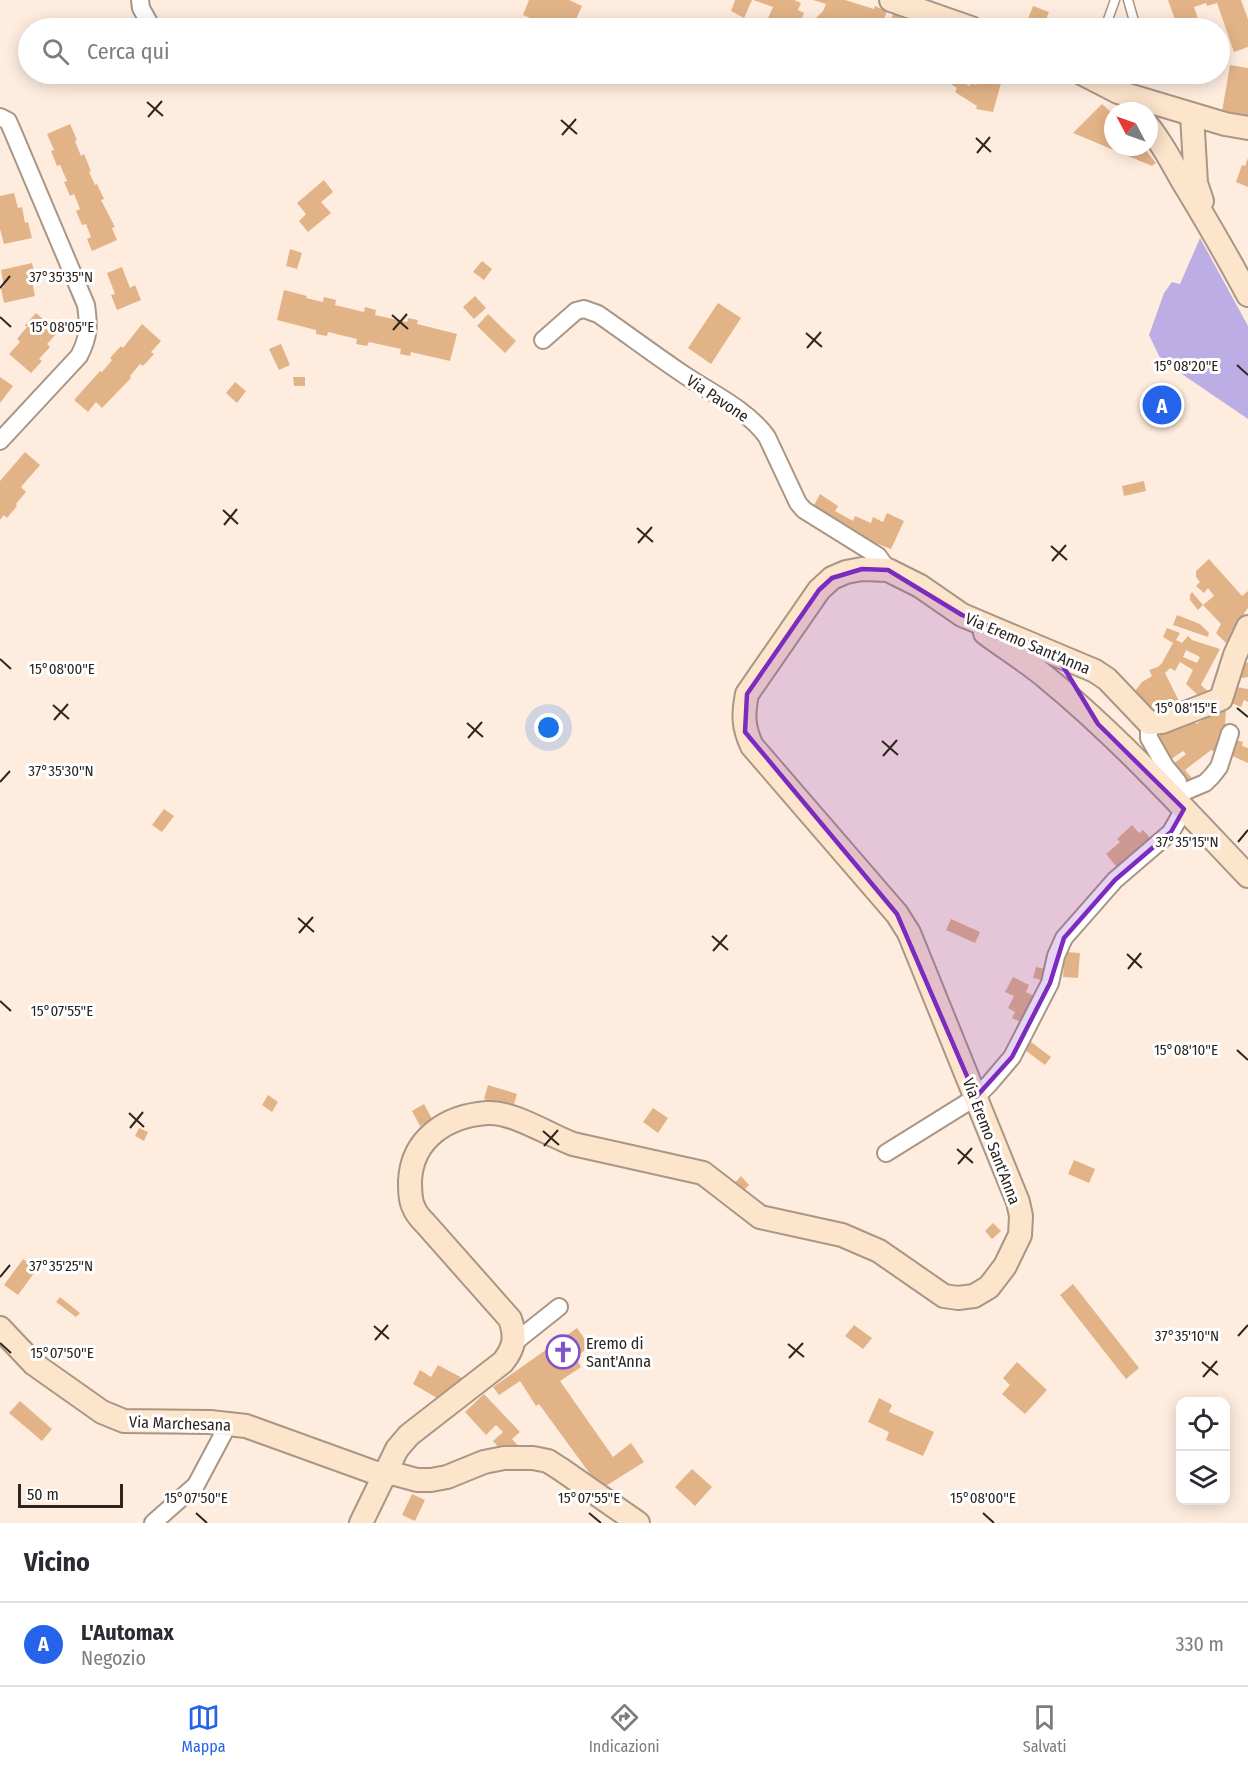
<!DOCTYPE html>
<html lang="it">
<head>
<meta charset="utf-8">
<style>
	body { margin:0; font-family:"Fira Sans Condensed",sans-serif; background:#f2f2f3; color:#2b2b33 }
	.controls { position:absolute; right:18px; bottom:18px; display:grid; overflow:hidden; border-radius:12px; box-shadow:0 3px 15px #0003 }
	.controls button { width:54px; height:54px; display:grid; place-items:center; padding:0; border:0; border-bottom:2px solid #e1e1e2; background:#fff; color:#2b2b33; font:30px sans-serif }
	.compass { position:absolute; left:1104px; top:102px; width:54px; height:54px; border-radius:50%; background:#fff; box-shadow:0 3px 15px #0003; rotate:311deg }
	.scale { position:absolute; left:18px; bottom:15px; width:105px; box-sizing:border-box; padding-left:6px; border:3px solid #2d251e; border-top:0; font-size:16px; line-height:21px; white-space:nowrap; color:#2d251e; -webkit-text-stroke:4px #fff; paint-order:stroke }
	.you { position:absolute; left:549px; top:728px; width:21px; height:21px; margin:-15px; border:4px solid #fff; border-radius:50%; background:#1a73e8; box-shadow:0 0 0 9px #1a73e833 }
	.badge { display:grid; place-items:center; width:39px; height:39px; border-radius:50%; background:#2563eb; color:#fff; font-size:20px; font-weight:700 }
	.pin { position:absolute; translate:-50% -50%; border:3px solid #fff; box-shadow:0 2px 6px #0006 }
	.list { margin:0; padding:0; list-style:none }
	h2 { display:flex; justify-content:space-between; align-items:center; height:78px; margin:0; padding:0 24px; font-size:26px }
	h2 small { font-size:20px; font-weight:400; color:#7c7c81 }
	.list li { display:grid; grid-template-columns:39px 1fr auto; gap:18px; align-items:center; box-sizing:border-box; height:84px; padding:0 24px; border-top:2px solid #e1e1e2 }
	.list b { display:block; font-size:22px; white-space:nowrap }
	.list p { margin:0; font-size:20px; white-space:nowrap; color:#7c7c81 }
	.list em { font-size:20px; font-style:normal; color:#7c7c81 }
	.icon { flex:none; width:33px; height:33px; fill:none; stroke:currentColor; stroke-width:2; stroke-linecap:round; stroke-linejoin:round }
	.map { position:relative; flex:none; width:1248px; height:1523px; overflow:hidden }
	.search { position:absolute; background:#fff; box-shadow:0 3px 15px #0003; left:18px; right:18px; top:18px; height:66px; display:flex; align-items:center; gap:15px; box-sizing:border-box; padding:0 21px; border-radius:33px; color:#7c7c81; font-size:22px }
	.sheet { height:162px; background:#fff }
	nav { display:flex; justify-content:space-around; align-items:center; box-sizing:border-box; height:84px; border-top:2px solid #e1e1e2; background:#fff; font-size:16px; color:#7c7c81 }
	nav a { display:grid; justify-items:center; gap:3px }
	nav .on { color:#2563eb }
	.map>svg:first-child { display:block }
	.forest { fill:#bdade5 }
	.building { fill:#e2b387; fill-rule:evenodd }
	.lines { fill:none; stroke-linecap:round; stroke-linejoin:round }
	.lane-casing { stroke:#a99685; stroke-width:11 }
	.street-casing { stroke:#a99685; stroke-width:20 }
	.secondary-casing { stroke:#a99685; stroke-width:26 }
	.lane { stroke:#fff; stroke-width:8 }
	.street { stroke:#fff; stroke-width:16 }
	.secondary { stroke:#fde5cc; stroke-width:22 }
	.marked { fill:#7b2cbf; fill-opacity:0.2; stroke:#7b2cbf; stroke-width:4.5; stroke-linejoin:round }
	.ticks { fill:none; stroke:#2d251e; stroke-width:2 }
	.labels { text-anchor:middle; stroke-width:6; stroke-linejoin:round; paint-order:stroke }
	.street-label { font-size:16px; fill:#2d251e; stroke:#fff }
	.poi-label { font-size:16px; fill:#2d251e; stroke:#fff; text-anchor:start }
	.ticks-label { font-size:15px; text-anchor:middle; fill:#2d251e; stroke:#fff; stroke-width:6; stroke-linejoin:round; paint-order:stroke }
</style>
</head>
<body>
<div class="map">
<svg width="1248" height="1523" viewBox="0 0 1248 1523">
	<rect width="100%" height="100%" fill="#feeddf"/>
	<path class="forest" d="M1200 238 1248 326V419L1173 368 1159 356 1149 335 1164 293 1172 282 1180 284Z"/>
	<g class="building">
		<path d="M529 0H569L582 6 572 28H555L523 15Z"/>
		<path d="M735 0H752L744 18 731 11Z"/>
		<path d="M753 0H794L801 3 798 10 804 13 801 20 807 21 803 28 795 27 794 28H775L765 25 773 7Z"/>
		<path d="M813 0H845L874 9 875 6 887 11 881 28H827L823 26 816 18 823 11 826 4Z"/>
		<path d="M1168 0H1241L1248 19V47L1234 52 1217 3 1207 6 1206 3 1194 7 1200 25 1190 28H1178Z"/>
		<path d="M1033 6 1049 12 1044 25 1028 19Z"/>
		<path d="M894 12 925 25 924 28H900L889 24Z"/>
		<path d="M1230 65 1248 68V117L1222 112Z"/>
		<path d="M940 74H952L951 75 969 86 972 82 976 85 982 74 1003 76 993 112 976 109 977 106 955 92 957 88 946 81 948 78Z"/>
		<path d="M1102 104 1113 114V147H1143L1156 163 1152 166 1073 133Z"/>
		<path d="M70 124 77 140 75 141 81 156 84 154 91 171 89 172 95 185 97 184 104 199 101 200 115 227 112 228 117 240 92 251 87 239 91 237 86 224 82 225 76 211 80 209 74 194 70 196 64 182 67 181 60 165 57 166 51 151 54 150 47 134Z"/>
		<path d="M1248 158V187L1236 182 1242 165 1245 166Z"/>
		<path d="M324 180 333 192 321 202 331 213 308 232 299 221 306 214 297 203Z"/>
		<path d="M14 193 18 208 22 207 25 223 28 222 32 238 4 244 0 229V196Z"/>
		<path d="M290 249 302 253 297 269 286 266Z"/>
		<path d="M482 261 492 269 484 280 473 272Z"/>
		<path d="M32 263 36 280 32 281 35 296 4 303 1 288 4 287 1 270Z"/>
		<path d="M122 267 130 288 135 285 141 300 117 310 111 295 115 294 107 273Z"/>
		<path d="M284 290 307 296 306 298 323 302 324 297 336 300 335 305 364 312 365 307 376 310 375 315 407 322 408 318 418 320 417 324 457 334 450 361 411 352 410 356 400 354 401 349 369 342 367 346 356 344 357 339 328 332 327 336 316 334V330L277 320Z"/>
		<path d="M475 296 486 308 474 319 463 307Z"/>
		<path d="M718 303 741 318 711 364 688 348Z"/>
		<path d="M36 313 58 332 47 344 50 347 39 359 42 361 31 373 9 354 20 342 17 339 27 327 25 325Z"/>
		<path d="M488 314 516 341 505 353 477 326Z"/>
		<path d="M142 324 161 341 151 352 154 354 143 366 140 364 130 376 131 378 102 408 96 402 88 412 74 400 100 371 102 372 112 360 110 358 121 346 123 348Z"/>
		<path d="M281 344 290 365 279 370 269 349Z"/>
		<path d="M0 377 13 386 0 403Z"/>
		<path d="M293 377H305V386H294Z"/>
		<path d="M235 382 246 391 237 403 226 393Z"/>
		<path d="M25 452 40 465 21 487 26 492 16 504 17 506 7 518 4 515 0 520V481Z"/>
		<path d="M1144 481 1146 491 1124 496 1122 486Z"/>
		<path d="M820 494 838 506 835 511 853 521 855 516 871 523 873 517 883 522 887 513 904 521 891 549 847 532 811 511Z"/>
		<path d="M1209 559 1242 596 1248 591V608L1244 613 1246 618 1230 647 1216 633 1221 624 1203 605 1214 596 1208 588 1204 593 1196 586 1200 582 1196 577V571Z"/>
		<path d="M1192 592 1203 605 1198 610 1190 600V595Z"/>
		<path d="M1177 615 1200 624 1209 633 1208 637 1173 625Z"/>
		<path d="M1167 628 1180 633 1176 640 1182 643 1188 636 1192 640 1220 649 1201 685 1212 695 1203 700 1186 684 1193 670 1180 662 1175 671 1170 668 1165 673 1181 705 1163 714 1156 704 1147 709 1135 691 1142 682 1152 676 1149 670 1158 667 1162 663 1173 643 1163 637ZM1186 650 1200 657 1197 663 1183 657Z"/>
		<path d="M1240 661 1248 663V677L1242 678 1235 676Z"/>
		<path d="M1232 686 1248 689V702L1244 700 1241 707 1227 701Z"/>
		<path d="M1217 706 1226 709 1224 742 1220 755 1211 750 1185 770 1196 783 1188 787 1172 765 1186 754 1183 751 1170 760 1156 738 1170 729 1194 720 1196 724 1204 719 1202 716Z"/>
		<path d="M1235 740 1243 742 1242 746 1248 748V763L1230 755Z"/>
		<path d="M164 809 174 816 162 832 152 825Z"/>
		<path d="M1132 825 1139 833 1143 830 1154 842 1121 872 1106 854 1120 842 1117 839Z"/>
		<path d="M951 919 980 932 975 943 946 930Z"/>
		<path d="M1065 952 1080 953 1078 978 1063 977Z"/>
		<path d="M1036 967 1045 969 1041 980 1033 978Z"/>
		<path d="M1013 977 1029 985 1026 992 1036 997 1022 1023 1012 1018 1015 1012 1008 1008 1014 996 1005 992Z"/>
		<path d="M1031 1042 1051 1057 1045 1065 1025 1050Z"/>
		<path d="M488 1085 517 1094 513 1108 484 1099Z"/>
		<path d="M268 1095 278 1102 272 1112 262 1105Z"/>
		<path d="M424 1104 432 1119 420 1126 412 1111Z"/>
		<path d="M653 1108 668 1118 658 1133 643 1122Z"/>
		<path d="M139 1128 148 1132 144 1141 135 1136Z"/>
		<path d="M1074 1160 1095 1169 1089 1183 1068 1174Z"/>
		<path d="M741 1176 749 1185 741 1193 733 1185Z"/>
		<path d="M993 1223 1001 1231 992 1239 985 1231Z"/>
		<path d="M23 1259 37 1269 18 1295 4 1285Z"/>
		<path d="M1073 1284 1139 1368 1126 1379 1060 1295Z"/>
		<path d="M60 1297 80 1313 76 1317 56 1302Z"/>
		<path d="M854 1325 872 1338 863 1349 845 1336Z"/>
		<path d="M577 1328 590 1347 575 1357 581 1367 560 1381 613 1457 631 1443 644 1462 601 1489 539 1404 536 1406 520 1381 499 1395 493 1387Z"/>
		<path d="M1017 1362 1047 1390 1025 1414 1002 1394 1010 1385 1003 1378Z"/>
		<path d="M438 1365 466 1380 442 1401 413 1384 420 1370 431 1377Z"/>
		<path d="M484 1394 520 1432 512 1439 521 1449 501 1450 493 1441 503 1432 496 1425 486 1435 465 1412Z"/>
		<path d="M879 1398 892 1405 889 1412 934 1432 923 1456 886 1440 889 1432 868 1422Z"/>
		<path d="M20 1401 52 1429 42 1441 9 1413Z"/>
		<path d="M692 1469 712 1487 695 1506 675 1487Z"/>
		<path d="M412 1494 425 1500 415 1521 402 1515Z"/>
	</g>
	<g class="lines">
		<defs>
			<g id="lane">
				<path d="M1128 0 1136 28"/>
				<path d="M1105 28 1115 0"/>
				<path d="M1113 89 1122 74"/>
			</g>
			<g id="street">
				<path d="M140 0 141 8 152 28"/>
				<path d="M0 117 8 121 12 130 86 305C89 326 89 337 79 356L0 441"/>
				<path d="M543 340 576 311 584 309 598 314C627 334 656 356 686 376 712 393 749 411 767 437L798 503 804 510 878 556 888 570"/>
				<path d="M1149 723V738L1165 766 1178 782"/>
				<path d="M1176 800 1186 791 1205 783 1212 776 1219 767 1230 733"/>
				<path d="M886 1153 976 1097 989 1084 1012 1057 1050 983 1056 956 1064 938 1115 880 1171 832 1184 809"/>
				<path d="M515 1342 559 1307"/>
				<path d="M153 1523 196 1485 229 1423"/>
			</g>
			<g id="secondary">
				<path d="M891 0 971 28"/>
				<path d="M1083 74 1118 92 1225 124 1248 128"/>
				<path d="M1192 115 1196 183 1202 201"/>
				<path d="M1149 127C1165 147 1175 169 1188 190 1209 225 1229 259 1248 295"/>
				<path d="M985 633C1005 648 1028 662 1048 679 1120 738 1184 809 1248 876"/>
				<path d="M0 1328 34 1364 102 1412 124 1421 210 1422 246 1426 376 1473 395 1474 417 1480H431L447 1477 484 1462 504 1458H533L548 1461 562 1470 638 1523"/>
				<path d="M361 1523 397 1449 409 1435 503 1362C515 1347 516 1336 510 1319L425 1223C421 1219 416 1214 414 1208 410 1201 410 1190 410 1181 412 1138 447 1116 487 1113 512 1111 549 1135 573 1144L703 1173 760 1217 842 1235 879 1251 944 1296 958 1298 974 1296 989 1287 1005 1266 1020 1235 1021 1216 1018 1202 909 933 897 914 752 746C743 727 743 715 747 694L819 590 832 578 846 572 862 569 888 570 920 586 962 615 1095 671 1107 679 1149 723 1162 722 1221 699 1235 655 1248 627"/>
			</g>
		</defs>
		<use href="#lane" class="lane-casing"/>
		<use href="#street" class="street-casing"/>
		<use href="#secondary" class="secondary-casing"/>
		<use href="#lane" class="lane"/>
		<use href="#street" class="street"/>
		<use href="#secondary" class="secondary"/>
	</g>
	<path class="marked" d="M862 569 888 570 962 615 1055 653 1098 724 1184 809 1171 832 1115 880 1064 938 1050 983 1012 1057 976 1097 897 914 745 732 747 694 819 590 832 578Z"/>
	<path class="ticks" d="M147 102 163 116M148 117 162 101M561 120 577 134M562 135 576 119M976 138 991 152M977 153 990 137M0 288 10 276M392 315 408 329M0 317 11 327M393 330 407 314M806 333 822 347M807 348 821 332M1237 365 1248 375M223 510 238 524M224 525 237 509M637 528 653 542M638 543 652 527M1051 546 1067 560M1052 561 1066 545M0 659 11 669M53 705 69 719M1237 708 1248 717M54 720 68 704M467 723 483 737M468 738 482 722M882 741 898 755M883 756 897 740M0 782 10 771M1238 842 1248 830M298 918 314 932M299 933 313 917M712 936 728 950M713 951 727 935M1127 954 1142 968M1128 969 1141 953M0 1001 11 1011M1237 1050 1248 1060M129 1113 144 1127M130 1128 143 1112M543 1131 559 1145M544 1146 558 1130M957 1149 973 1163M958 1164 972 1148M0 1277 10 1265M374 1326 389 1339M1238 1336 1248 1325M375 1340 388 1325M0 1343 11 1353M788 1344 804 1357M789 1358 803 1343M1202 1362 1218 1375M1203 1377 1217 1361M196 1513 207 1523M589 1513 601 1523M983 1513 994 1523"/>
	<defs>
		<symbol id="church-ring" viewBox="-11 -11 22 22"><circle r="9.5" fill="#fff" stroke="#8052cb" stroke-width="1.5"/><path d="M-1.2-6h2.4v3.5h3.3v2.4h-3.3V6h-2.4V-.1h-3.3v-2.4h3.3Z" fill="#8052cb"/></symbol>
	</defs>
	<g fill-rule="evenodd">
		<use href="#church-ring" x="544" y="1333" width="38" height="38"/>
	</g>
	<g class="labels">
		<g class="street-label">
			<text transform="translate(718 398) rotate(34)" y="6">Via Pavone</text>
			<text transform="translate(1028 643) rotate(23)" y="6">Via Eremo Sant'Anna</text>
			<text transform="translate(992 1141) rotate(69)" y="6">Via Eremo Sant'Anna</text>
			<text transform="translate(180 1423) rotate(2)" y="6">Via Marchesana</text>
		</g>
		<g class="poi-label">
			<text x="586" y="1349">Eremo di<tspan x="586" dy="18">Sant'Anna</tspan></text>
		</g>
	</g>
	<g class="ticks-label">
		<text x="61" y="282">37°35'35"N</text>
		<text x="62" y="332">15°08'05"E</text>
		<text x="1186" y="371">15°08'20"E</text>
		<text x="62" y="674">15°08'00"E</text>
		<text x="1186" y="713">15°08'15"E</text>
		<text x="61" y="776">37°35'30"N</text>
		<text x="1187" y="847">37°35'15"N</text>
		<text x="62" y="1016">15°07'55"E</text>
		<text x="1186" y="1055">15°08'10"E</text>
		<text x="61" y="1271">37°35'25"N</text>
		<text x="1187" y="1341">37°35'10"N</text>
		<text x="62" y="1358">15°07'50"E</text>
		<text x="196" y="1503">15°07'50"E</text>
		<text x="589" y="1503">15°07'55"E</text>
		<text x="983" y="1503">15°08'00"E</text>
	</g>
</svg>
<div class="controls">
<button><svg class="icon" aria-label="locate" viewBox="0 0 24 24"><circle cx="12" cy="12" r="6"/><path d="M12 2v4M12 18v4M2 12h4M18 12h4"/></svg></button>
<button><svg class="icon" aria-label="layers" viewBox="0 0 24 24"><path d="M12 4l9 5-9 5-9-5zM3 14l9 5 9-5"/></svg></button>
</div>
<svg class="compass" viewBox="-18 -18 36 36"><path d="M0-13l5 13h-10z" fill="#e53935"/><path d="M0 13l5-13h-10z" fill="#7c7c81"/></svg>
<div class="scale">50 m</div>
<div class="you"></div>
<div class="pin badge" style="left:1162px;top:405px">A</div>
<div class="search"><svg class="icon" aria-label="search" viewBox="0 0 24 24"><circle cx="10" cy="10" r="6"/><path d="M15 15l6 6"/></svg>Cerca qui</div>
</div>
<section class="sheet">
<h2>Vicino<small></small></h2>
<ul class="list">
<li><span class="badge">A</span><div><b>L'Automax</b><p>Negozio</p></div><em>330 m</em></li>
</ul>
</section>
<nav>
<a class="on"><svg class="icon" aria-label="map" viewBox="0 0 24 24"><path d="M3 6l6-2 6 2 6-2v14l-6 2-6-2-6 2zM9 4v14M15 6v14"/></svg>Mappa</a>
<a><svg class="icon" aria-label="directions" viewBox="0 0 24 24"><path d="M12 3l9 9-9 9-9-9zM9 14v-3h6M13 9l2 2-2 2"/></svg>Indicazioni</a>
<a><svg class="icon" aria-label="saved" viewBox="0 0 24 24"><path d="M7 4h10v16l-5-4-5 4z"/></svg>Salvati</a>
</nav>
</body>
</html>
